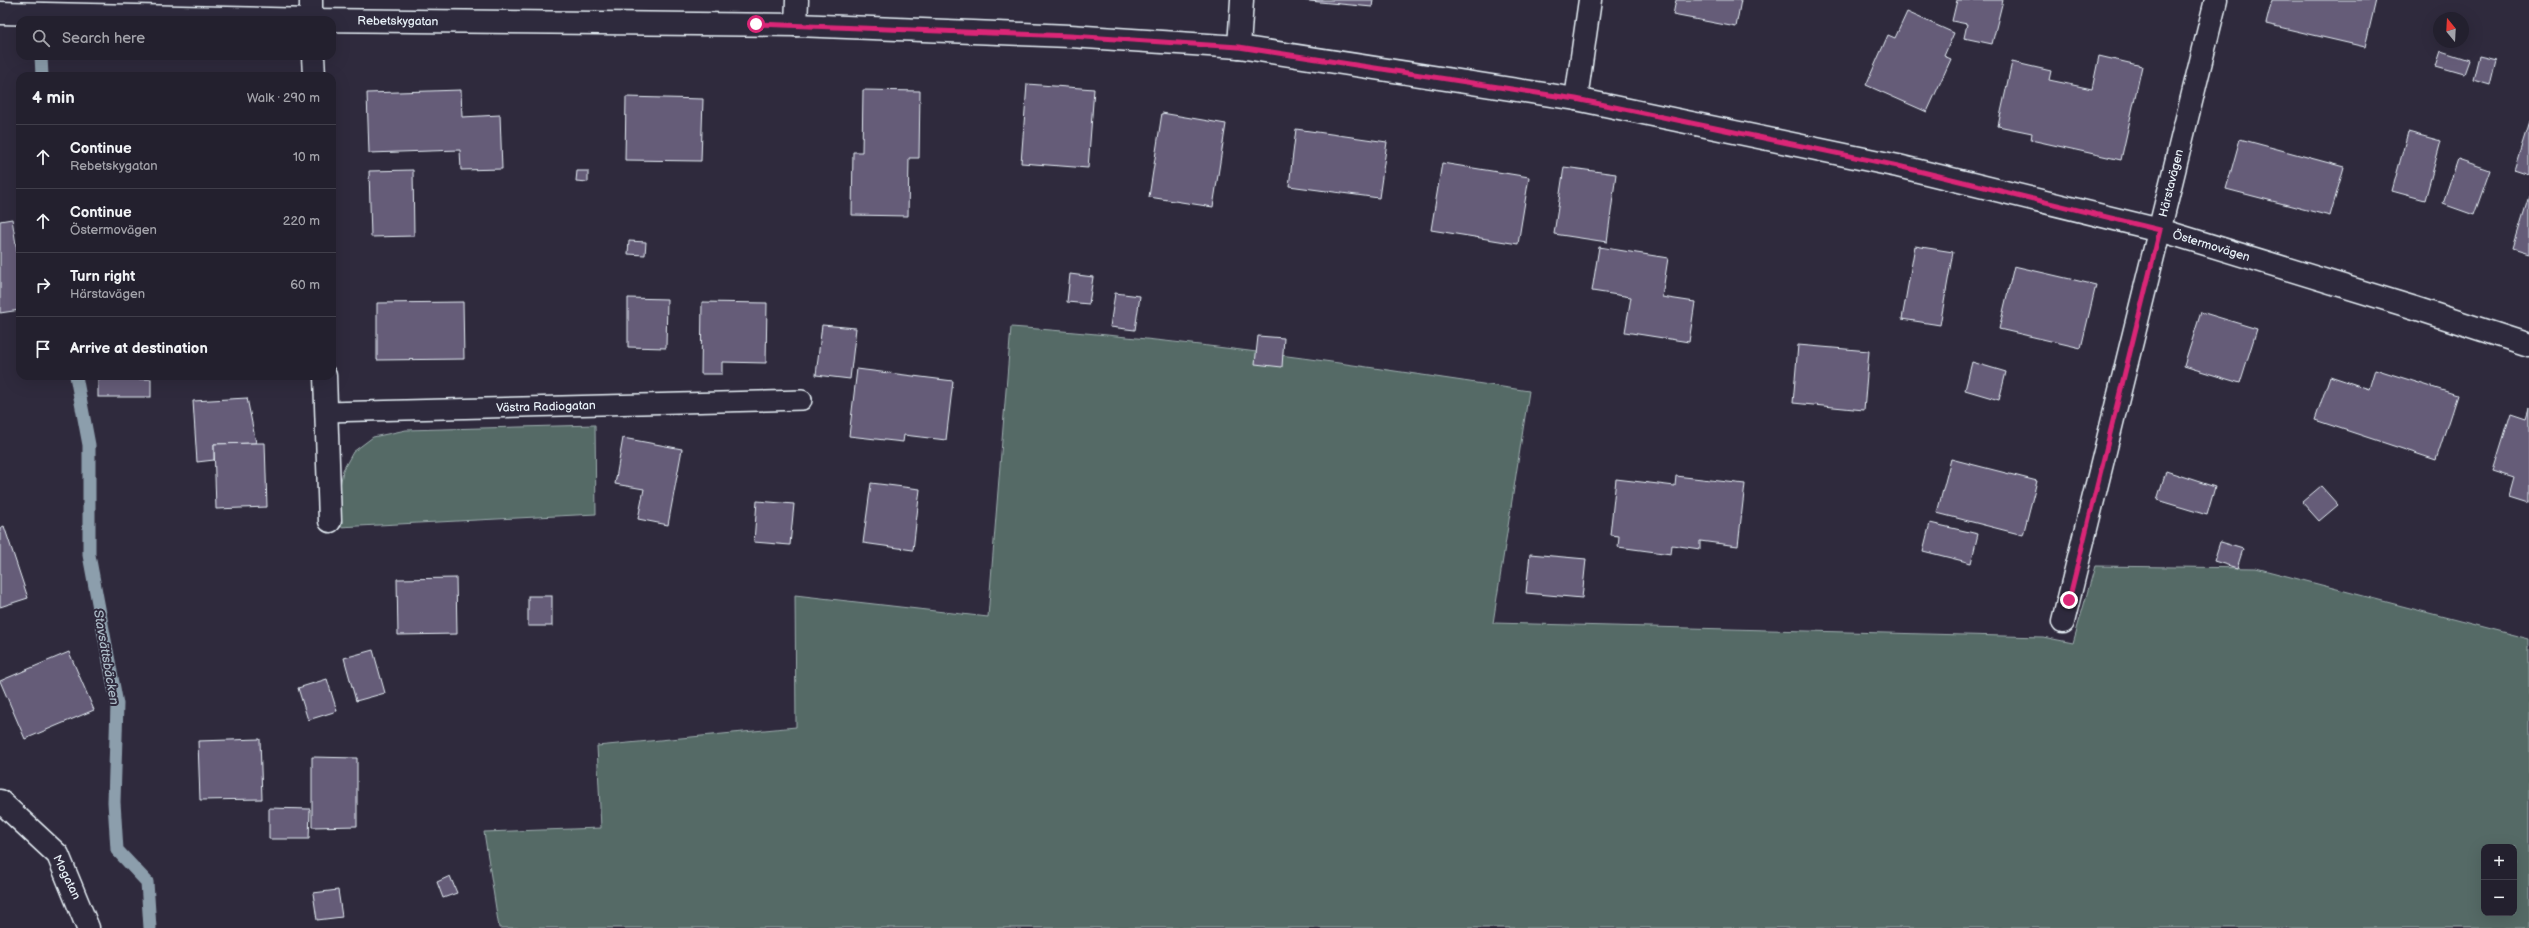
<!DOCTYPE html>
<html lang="en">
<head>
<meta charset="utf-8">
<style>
	body { margin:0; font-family:"Balsamiq Sans",sans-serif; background:#2f2d3a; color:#f1f3f6 }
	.controls { position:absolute; right:12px; bottom:12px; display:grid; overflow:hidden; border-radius:8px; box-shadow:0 4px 16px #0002 }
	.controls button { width:36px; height:36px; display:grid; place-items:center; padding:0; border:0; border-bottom:1px solid #403e4a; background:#23202e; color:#f1f3f6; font:20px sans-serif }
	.compass { position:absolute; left:2433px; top:12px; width:36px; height:36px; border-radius:50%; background:#23202e; box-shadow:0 4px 16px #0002; rotate:342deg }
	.stop { position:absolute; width:12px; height:12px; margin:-9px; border:3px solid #db2777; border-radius:50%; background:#fff }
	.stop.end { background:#db2777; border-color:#fff; box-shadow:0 1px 4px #0008 }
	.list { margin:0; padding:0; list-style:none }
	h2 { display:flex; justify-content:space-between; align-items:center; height:52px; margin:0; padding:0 16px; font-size:17px }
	h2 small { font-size:13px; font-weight:400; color:#a3a3aa }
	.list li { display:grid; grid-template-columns:26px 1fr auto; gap:12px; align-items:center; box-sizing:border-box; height:64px; padding:0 16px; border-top:1px solid #403e4a }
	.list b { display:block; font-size:15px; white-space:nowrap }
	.list p { margin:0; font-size:13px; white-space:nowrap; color:#a3a3aa }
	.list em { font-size:13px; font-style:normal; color:#a3a3aa }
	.icon { flex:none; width:22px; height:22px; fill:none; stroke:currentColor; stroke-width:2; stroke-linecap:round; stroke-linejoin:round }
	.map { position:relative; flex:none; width:2529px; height:928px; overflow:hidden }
	.search { position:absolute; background:#23202e; box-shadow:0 4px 16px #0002; left:16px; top:16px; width:320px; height:44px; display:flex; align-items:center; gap:10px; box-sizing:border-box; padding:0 14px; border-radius:12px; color:#a3a3aa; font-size:15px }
	.panel { position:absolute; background:#23202e; box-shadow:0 4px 16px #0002; left:16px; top:72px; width:320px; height:308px; border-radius:12px }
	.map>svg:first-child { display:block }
	.green { fill:#546a66; stroke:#9eaeaf; fill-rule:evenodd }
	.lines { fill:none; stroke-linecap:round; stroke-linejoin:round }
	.stream { stroke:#8c9eac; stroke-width:13 }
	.building { fill:#655b78; stroke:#e8f1f8 }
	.service-casing { stroke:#e8f1f8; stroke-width:22 }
	.minor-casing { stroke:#e8f1f8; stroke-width:25 }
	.service { stroke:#2f2a3d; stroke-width:19 }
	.minor { stroke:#2f2a3d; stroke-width:22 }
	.route { stroke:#db2777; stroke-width:5 }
	.labels { text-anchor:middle; stroke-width:4; stroke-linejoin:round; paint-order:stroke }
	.street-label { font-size:12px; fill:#e8f1f8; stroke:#2f2a3d }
	.water-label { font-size:13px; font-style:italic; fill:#aab9c5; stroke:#2f2a3d }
</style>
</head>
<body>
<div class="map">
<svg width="2529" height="928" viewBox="0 0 2529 928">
	<rect width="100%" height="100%" fill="#2f2a3d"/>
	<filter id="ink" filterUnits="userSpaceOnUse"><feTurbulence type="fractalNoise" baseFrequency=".025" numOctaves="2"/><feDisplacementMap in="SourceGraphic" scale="8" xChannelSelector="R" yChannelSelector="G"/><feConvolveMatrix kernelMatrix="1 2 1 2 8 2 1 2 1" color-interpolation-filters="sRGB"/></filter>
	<g filter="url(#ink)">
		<g class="green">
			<path d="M1011 327C1184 339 1357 365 1529 391L1493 623 2043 637 2073 643 2095 566 2256 568 2529 639V928H499L484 832 601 828 597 746 796 727 795 595 988 617ZM2484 847H2514V913H2484Z"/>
			<path d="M595 425 596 514 339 527 338 498 343 470 353 452 373 437 406 430Z"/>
		</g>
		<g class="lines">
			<g class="stream">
				<path d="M41 56 42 76"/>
				<path d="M76 376 89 445V555L117 704 114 802 117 850 147 882 150 928"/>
			</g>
		</g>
		<g class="building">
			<path d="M1299 0H1373L1372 7Z"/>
			<path d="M1676 0H1741L1736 27 1673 15Z"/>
			<path d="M1957 0H2003L1992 44 1964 38 1967 24 1952 21Z"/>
			<path d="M2272 0H2376L2365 47 2266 24Z"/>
			<path d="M1907 12 1954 33 1944 56 1951 59 1927 112 1866 85 1888 35 1895 38Z"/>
			<path d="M2441 51 2469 60 2464 74 2436 66Z"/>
			<path d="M2099 56 2142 66 2121 160 2031 140 2032 133 1998 126 2012 62 2051 71 2049 80 2092 89Z"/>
			<path d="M2479 56 2496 60 2490 85 2473 80Z"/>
			<path d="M1027 84 1094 89 1088 168 1021 163Z"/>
			<path d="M461 90 462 117 500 115 502 169 461 170 460 150 369 153 367 93Z"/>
			<path d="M863 90 920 91 919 158H909L908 216 852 215 853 152H862Z"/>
			<path d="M626 97 703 99 701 161 625 160Z"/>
			<path d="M1162 113 1226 124 1213 207 1149 197Z"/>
			<path d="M2529 122V175L2514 170Z"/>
			<path d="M1296 129 1387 142 1379 198 1289 186Z"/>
			<path d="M2408 132 2441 141 2425 200 2392 191Z"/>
			<path d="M2240 139 2344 167 2330 216 2226 189Z"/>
			<path d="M2458 159 2490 170 2474 215 2443 204Z"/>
			<path d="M1442 163 1529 177 1518 244 1431 230Z"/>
			<path d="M1564 167 1616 174 1607 242 1554 234Z"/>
			<path d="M413 170 414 236 371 237 369 171Z"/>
			<path d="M577 171H588V182L576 181Z"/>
			<path d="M2529 196V253L2513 248Z"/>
			<path d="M12 219 20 270V310L0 313V221Z"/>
			<path d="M629 241 646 242 645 255 628 254Z"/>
			<path d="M1915 246 1953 252 1940 325 1902 319Z"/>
			<path d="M1599 247 1668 258 1662 297 1695 302 1689 342 1625 332 1631 297 1592 291Z"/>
			<path d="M2014 266 2096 285 2081 348 1999 329Z"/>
			<path d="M1070 274 1093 277 1089 304 1067 302Z"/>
			<path d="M1115 293 1140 296 1135 330 1110 327Z"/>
			<path d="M628 298 667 299 666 348 628 347Z"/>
			<path d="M463 302 464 359 377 360V303Z"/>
			<path d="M702 302 767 303 766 363 722 362V374H701Z"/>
			<path d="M2201 312 2257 329 2240 383 2184 366Z"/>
			<path d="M822 325 856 328 850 379 816 375Z"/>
			<path d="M1258 336 1284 338 1282 367 1255 364Z"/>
			<path d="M1798 345 1869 351 1864 410 1793 403Z"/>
			<path d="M1972 362 2006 372 1999 400 1965 390Z"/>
			<path d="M857 369 953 381 946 440 904 435 903 442 849 436Z"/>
			<path d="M2375 369 2457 395 2436 460 2315 420 2330 376 2369 389Z"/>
			<rect x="98" y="379" width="53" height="18"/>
			<path d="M247 398 256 443 214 444V460L197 462 193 401Z"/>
			<path d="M2529 408V502L2510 496 2515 478 2493 471 2511 413 2526 418Z"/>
			<path d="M623 438 682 449 668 525 638 519 644 489 615 484Z"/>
			<path d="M256 443H265L267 507 216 509 214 444Z"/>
			<path d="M1951 459 2037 481 2023 535 1937 513Z"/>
			<path d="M2166 471 2215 487 2207 515 2157 500Z"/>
			<path d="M1676 476 1745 484 1738 546 1700 541V549L1672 545 1671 554 1618 547 1619 536 1610 535 1616 479 1675 486Z"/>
			<path d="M871 483 920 489 913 550 863 543Z"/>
			<path d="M2321 486 2338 505 2319 521 2302 502Z"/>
			<path d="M757 501 794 504 790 545 754 542Z"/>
			<path d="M1930 523 1978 534 1971 563 1923 551Z"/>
			<path d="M4 526 28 598 0 607V528Z"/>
			<path d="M2220 542 2243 549 2237 568 2214 561Z"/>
			<path d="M1530 554 1586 559 1582 598 1526 593Z"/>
			<path d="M456 578 457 634 398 635 397 579Z"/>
			<rect x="528" y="596" width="24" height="30"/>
			<path d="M373 650 385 693 356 701 344 658Z"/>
			<path d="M69 652 94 710 25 739 0 681Z"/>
			<path d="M327 679 337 711 308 720 298 688Z"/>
			<path d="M260 739 262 799 200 800 198 741Z"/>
			<path d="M312 757 357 758V826L312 827Z"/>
			<path d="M269 808 310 809 309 839H269Z"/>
			<path d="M450 876 457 893 443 898 437 882Z"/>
			<path d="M338 890 342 917 317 920 313 893Z"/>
		</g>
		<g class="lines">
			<defs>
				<g id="service">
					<path id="s1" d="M326 412 802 400"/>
				</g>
				<g id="minor">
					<path d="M311 0V20"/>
					<path id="s2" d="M0 13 311 20 796 25 1070 36 1239 47 1576 99 1898 166 2160 230 2415 308 2529 345"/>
					<path d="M796 25 797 0"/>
					<path d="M1239 47 1242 0"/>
					<path d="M313 56 314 76"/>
					<path d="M1576 99 1590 0"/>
					<path d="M325 376 330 521"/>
					<path id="s3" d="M2063 622 2216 0"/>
					<path d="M0 801 58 855 88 928"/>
				</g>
			</defs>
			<use href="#service" class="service-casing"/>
			<use href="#minor" class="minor-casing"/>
			<use href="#service" class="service"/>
			<use href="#minor" class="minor"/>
		</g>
	</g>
	<g class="lines" filter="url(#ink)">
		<path class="route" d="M756 24 1070 36 1239 47 1576 99 1898 166 2160 230 2069 600"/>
	</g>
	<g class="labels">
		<g class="street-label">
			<text dy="4" stroke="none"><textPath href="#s2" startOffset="398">Rebetskygatan</textPath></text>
			<text dy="4" stroke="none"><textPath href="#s3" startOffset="452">Härstavägen</textPath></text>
			<text dy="4" stroke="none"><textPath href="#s2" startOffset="2233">Östermovägen</textPath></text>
			<text dy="4" stroke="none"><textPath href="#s1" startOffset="220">Västra Radiogatan</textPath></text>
			<text transform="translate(67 877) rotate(64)" y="4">Mogatan</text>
		</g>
		<g class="water-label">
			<text transform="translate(107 657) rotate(80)" y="5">Stavsättsbäcken</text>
		</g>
	</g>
</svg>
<div class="controls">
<button>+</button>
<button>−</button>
</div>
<svg class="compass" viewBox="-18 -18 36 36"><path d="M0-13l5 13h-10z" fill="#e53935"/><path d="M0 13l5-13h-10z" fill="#a3a3aa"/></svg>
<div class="stop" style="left:756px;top:24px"></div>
<div class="stop end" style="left:2069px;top:600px"></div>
<div class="search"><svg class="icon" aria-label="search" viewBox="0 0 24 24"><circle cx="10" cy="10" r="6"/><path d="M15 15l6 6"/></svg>Search here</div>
<section class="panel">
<h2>4 min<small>Walk · 290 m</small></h2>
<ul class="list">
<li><svg class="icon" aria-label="ahead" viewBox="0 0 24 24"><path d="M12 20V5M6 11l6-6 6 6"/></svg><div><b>Continue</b><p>Rebetskygatan</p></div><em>10 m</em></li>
<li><svg class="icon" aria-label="ahead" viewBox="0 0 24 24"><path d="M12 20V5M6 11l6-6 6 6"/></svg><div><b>Continue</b><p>Östermovägen</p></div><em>220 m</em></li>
<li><svg class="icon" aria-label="right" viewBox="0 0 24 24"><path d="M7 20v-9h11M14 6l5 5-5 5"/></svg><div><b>Turn right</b><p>Härstavägen</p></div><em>60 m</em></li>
<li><svg class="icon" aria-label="arrive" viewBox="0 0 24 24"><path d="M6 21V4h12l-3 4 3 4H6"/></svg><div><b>Arrive at destination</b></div></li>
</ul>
</section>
</div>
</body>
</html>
